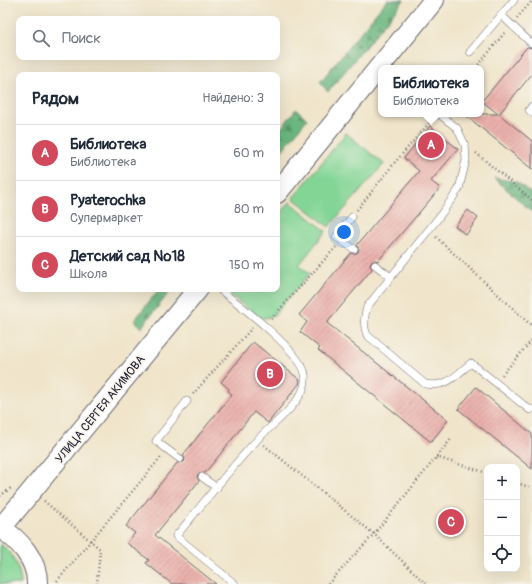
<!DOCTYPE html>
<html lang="ru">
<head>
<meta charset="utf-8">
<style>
	body { margin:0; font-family:Pangolin,sans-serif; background:#f6f6f7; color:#1f2937 }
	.controls { position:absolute; right:12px; bottom:12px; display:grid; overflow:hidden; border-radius:8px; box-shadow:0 4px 16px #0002 }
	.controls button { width:36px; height:36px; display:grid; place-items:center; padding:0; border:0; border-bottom:1px solid #e0e1e3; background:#fff; color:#1f2937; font:20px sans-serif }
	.you { position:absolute; left:344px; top:232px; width:14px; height:14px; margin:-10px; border:3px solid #fff; border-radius:50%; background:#1a73e8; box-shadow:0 0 0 6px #1a73e833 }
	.badge { display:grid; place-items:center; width:26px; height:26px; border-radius:50%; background:#d1495b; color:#fff; font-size:13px; font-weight:700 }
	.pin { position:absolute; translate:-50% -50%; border:2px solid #fff; box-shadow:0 1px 4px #0006 }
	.popup { position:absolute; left:378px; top:65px; width:106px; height:52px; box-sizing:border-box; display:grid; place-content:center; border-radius:8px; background:#fff; filter:drop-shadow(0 1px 3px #0005); font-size:13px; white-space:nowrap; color:#747a83 }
	.popup b { font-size:15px; color:#1f2937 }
	.popup::after { content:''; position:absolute; left:50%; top:100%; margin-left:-8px; border:8px solid transparent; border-top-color:#fff }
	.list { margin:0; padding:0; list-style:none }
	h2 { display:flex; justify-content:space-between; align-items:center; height:52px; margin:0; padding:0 16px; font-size:17px }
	h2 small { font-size:13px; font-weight:400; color:#747a83 }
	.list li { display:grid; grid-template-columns:26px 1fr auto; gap:12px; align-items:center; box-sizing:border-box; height:56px; padding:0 16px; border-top:1px solid #e0e1e3 }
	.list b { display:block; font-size:15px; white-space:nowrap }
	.list p { margin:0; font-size:13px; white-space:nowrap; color:#747a83 }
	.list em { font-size:13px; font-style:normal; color:#747a83 }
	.icon { flex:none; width:22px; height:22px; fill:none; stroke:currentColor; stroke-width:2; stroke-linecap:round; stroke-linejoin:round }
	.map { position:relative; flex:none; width:532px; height:584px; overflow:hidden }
	.search { position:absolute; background:#fff; box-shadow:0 4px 16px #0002; left:16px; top:16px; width:264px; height:44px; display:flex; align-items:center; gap:10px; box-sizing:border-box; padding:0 14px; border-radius:8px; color:#747a83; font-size:15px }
	.panel { position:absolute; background:#fff; box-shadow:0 4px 16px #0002; left:16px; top:72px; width:264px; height:220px; border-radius:8px }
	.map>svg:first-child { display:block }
	.green { fill:#83d596; stroke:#527c68 }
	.forest { fill:url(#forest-firs); stroke:#466c5d }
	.building { fill:url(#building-hatch) }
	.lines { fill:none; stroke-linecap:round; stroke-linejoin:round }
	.lane-casing { stroke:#6a666d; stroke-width:8 }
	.secondary-casing { stroke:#6a666d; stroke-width:22 }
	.path { stroke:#6a666d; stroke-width:2.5; stroke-dasharray:1 3; stroke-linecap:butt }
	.lane { stroke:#fff; stroke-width:7 }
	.secondary { stroke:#fff; stroke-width:20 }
	.labels { text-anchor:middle; stroke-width:3; stroke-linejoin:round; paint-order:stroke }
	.street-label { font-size:12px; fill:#22223b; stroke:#f7f3e8 }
</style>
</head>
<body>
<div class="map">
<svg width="532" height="584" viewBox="0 0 532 584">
	<defs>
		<pattern id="forest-firs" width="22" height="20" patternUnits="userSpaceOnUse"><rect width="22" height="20" fill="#6ab67f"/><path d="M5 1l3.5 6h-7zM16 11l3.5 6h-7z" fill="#579469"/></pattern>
		<pattern id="building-hatch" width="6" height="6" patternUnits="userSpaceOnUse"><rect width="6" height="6" fill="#eab0ab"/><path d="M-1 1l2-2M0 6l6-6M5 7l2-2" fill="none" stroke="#c89794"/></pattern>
	</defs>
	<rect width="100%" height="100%" fill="#f7f3e8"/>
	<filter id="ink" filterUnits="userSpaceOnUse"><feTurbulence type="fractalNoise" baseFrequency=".025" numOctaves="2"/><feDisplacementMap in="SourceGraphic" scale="8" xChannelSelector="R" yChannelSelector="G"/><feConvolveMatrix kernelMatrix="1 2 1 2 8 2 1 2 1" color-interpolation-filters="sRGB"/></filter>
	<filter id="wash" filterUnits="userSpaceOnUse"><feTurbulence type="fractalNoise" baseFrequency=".012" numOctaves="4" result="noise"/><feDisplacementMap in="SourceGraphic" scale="16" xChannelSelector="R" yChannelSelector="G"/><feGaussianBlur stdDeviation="0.9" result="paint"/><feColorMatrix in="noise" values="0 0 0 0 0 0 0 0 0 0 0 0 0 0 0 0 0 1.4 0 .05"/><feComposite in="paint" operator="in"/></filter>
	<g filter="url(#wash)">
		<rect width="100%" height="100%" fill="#f0e5cb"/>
		<g class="green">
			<path d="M346 133 384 164 329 227 293 198Z"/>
			<path d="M290 202 326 231 299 265 310 273 273 316 265 318 257 317 224 289H277V218Z"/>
			<path d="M0 544C13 553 20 568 21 584H0Z"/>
		</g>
		<g class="forest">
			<path d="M387 0H404L328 92 320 82Z"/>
			<path d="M296 109 307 119 277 157V134Z"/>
			<path d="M494 178 517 182 532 194V212Z"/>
			<path d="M159 289H172L141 328 134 321Z"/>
		</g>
		<g id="blocks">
			<g class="building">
				<path d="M527 47 532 48V74L499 114 532 141V169L464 114H498L482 101Z"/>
				<path d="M430 126 458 149 431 181 440 188 378 261 375 260 371 262 370 265 372 269 327 323 448 420 431 442 318 350 320 348 300 332 307 322 299 315 351 253 354 254 358 252 359 249 357 245 419 171 404 158Z"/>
				<path d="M468 210 478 218 466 235 455 226Z"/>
				<path d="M253 342 300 380 299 384 268 423 254 412 205 473 198 474 197 477 199 481 155 535 216 584H172L146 563 149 560 127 543 135 533 126 526 177 463 184 462 185 459 183 455 232 394 228 391 229 389 221 382Z"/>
				<path d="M476 387 532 434V469L458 409Z"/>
			</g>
		</g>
	</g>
	<g filter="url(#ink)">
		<use href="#blocks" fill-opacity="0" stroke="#6a666d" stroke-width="1"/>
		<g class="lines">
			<defs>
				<g id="lane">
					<path d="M501 15 531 43"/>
					<path d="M470 52 514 0"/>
					<path d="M532 106 529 110 532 113"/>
					<path d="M439 114 457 128 465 145 466 160 459 189 439 217 367 307C364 318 363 325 367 335L425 384C447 388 455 376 471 363L530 410 532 409"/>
					<path d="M352 217 336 237 354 249"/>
					<path d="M375 265 391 277"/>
					<path d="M219 289C238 303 302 353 305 374 306 380 304 389 301 394 290 413 271 425 257 440 228 471 203 504 176 536L235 584"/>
					<path d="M180 459 156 441 187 401"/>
					<path d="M202 477 217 488"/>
				</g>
				<g id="secondary">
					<path d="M277 193 434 0"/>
					<path d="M0 528C19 539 38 561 37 584"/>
					<path d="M1 528 198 289"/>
				</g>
			</defs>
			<use href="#lane" class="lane-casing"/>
			<use href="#secondary" class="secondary-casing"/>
			<g class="path">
				<path d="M517 18 532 1"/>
				<path d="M476 68 506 31"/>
				<path d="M476 153 532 200"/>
				<path d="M357 210 396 161 432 120"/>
				<path d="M436 237 532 326"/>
				<path d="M271 319 336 247"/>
				<path d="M502 375 532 340"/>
				<path d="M193 394 252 328"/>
				<path d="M264 445 374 534 426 584"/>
				<path d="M436 457 487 473"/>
				<path d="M517 483 532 488"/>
				<path d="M0 496 11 488"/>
				<path d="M44 501 100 549 97 584"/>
				<path d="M57 581 162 456"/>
				<path d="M328 584 374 534 452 438"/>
			</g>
			<use href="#lane" class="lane"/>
			<use href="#secondary" class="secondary"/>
		</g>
	</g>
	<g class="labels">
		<g class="street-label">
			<text transform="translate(100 409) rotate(-51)" y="4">УЛИЦА СЕРГЕЯ АКИМОВА</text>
		</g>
	</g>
</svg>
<div class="controls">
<button>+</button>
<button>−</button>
<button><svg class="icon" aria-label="locate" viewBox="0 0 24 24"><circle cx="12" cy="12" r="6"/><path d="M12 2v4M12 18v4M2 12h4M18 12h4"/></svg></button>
</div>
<div class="you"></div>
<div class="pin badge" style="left:431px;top:145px">A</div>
<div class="popup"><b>Библиотека</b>Библиотека</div>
<div class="pin badge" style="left:270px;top:374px">B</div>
<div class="pin badge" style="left:451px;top:522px">C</div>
<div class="search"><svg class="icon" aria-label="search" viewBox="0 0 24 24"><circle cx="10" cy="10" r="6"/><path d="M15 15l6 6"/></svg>Поиск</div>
<section class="panel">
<h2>Рядом<small>Найдено: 3</small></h2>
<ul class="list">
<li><span class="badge">A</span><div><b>Библиотека</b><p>Библиотека</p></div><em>60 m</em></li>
<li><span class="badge">B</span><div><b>Pyaterochka</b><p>Супермаркет</p></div><em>80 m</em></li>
<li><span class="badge">C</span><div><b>Детский сад №18</b><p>Школа</p></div><em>150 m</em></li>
</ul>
</section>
</div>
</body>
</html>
